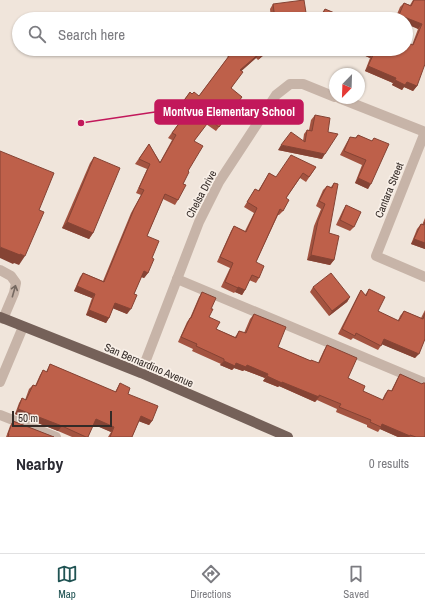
<!DOCTYPE html>
<html lang="en">
<head>
<meta charset="utf-8">
<style>
	body { margin:0; font-family:"Archivo Narrow",sans-serif; background:#f7f7f7; color:#2b2b33 }
	.compass { position:absolute; left:329px; top:68px; width:36px; height:36px; border-radius:50%; background:#fff; box-shadow:0 1px 3px #0004; rotate:203deg }
	.scale { position:absolute; left:12px; bottom:10px; width:100px; box-sizing:border-box; padding-left:4px; border:2px solid #342b27; border-top:0; font-size:11px; line-height:14px; white-space:nowrap; color:#342b27; -webkit-text-stroke:3px #f8efe7; paint-order:stroke }
	.list { margin:0; padding:0; list-style:none }
	h2 { display:flex; justify-content:space-between; align-items:center; height:52px; margin:0; padding:0 16px; font-size:17px }
	h2 small { font-size:13px; font-weight:400; color:#7c7c81 }
	.icon { flex:none; width:22px; height:22px; fill:none; stroke:currentColor; stroke-width:2; stroke-linecap:round; stroke-linejoin:round }
	.map { position:relative; flex:none; width:425px; height:437px; overflow:hidden }
	.search { position:absolute; background:#fff; box-shadow:0 1px 3px #0004; left:12px; right:12px; top:12px; height:44px; display:flex; align-items:center; gap:10px; box-sizing:border-box; padding:0 14px; border-radius:22px; color:#7c7c81; font-size:15px }
	.sheet { height:116px; background:#fff }
	nav { display:flex; justify-content:space-around; align-items:center; box-sizing:border-box; height:56px; border-top:1px solid #e1e1e2; background:#fff; font-size:11px; color:#7c7c81 }
	nav a { display:grid; justify-items:center; gap:2px }
	nav .on { color:#205353 }
	.map>svg:first-child { display:block }
	.lines { fill:none; stroke-linecap:round; stroke-linejoin:round }
	.minor { stroke:#c7b4a8; stroke-width:10 }
	.major { stroke:#756159; stroke-width:10 }
	.wall { fill:#a35340 }
	.shaded-wall { fill:#854334 }
	.building { fill:#be604a; stroke:#854334 }
	.oneway { stroke:#766961 }
	.labels { text-anchor:middle; stroke-width:3.5; stroke-linejoin:round; paint-order:stroke }
	.street-label { font-size:11px; fill:#342b27; stroke:#f8efe7 }
	.leader { fill:none; stroke:#c2185b; stroke-width:1.5 }
	.callout-dot { fill:#c2185b; stroke:#f8efe7; stroke-width:1.5 }
	.callout { fill:#c2185b; stroke:#c2185b; stroke-width:1.5 }
	.callout-label { font-size:12px; text-anchor:middle; font-weight:bold; fill:#fff }
</style>
</head>
<body>
<div class="map">
<svg width="425" height="437" viewBox="0 0 425 437">
	<rect width="100%" height="100%" fill="#f0e5db"/>
	<g class="lines">
		<g class="minor">
			<path d="M339 98 425 132"/>
			<path d="M425 132 376 256 425 277"/>
			<path d="M0 270 11 276 16 283 14 293 3 319"/>
			<path d="M177 279 425 383"/>
			<path d="M141 373 199 222 219 182 276 95 290 84H303L335 97"/>
			<path d="M0 382 23 327"/>
			<path d="M0 415 56 437"/>
		</g>
		<path class="major" d="M0 317 141 373 288 437"/>
	</g>
	<g class="wall">
		<path d="M413 0H425L417 86 413 91 404 87 402 90 392 85 393 83 365 71 370 58 350 49H406L412 45 418 29 406 19H395L400 7 404 3 410 5Z"/>
		<path d="M273 4 307 19H271L270 9Z"/>
		<path d="M325 9 349 19H319L321 14Z"/>
		<path d="M221 49H268L269 51 258 60 256 58 241 71 231 89 242 97 216 131 206 124 194 141 188 171 183 184 178 200 175 205 163 199 147 236 152 258 148 273 144 278 141 277 134 294 127 314 113 308 109 318 106 323 86 315 92 298 74 291 80 277 83 273 103 281 131 213 141 195 136 193 147 169 135 164 149 144 160 162 172 140 168 138 187 112 179 106 190 92 192 94 199 96 228 57Z"/>
		<path d="M315 115 322 159 278 150 303 141 304 134 307 130H309L311 120Z"/>
		<path d="M358 135 372 141 374 138 368 189 355 183 362 165 340 155 347 142 350 137 355 138Z"/>
		<path d="M94 157 93 233 89 239 62 228 90 163Z"/>
		<path d="M316 167 306 182 300 178 286 198 283 211 279 215H278L256 262 259 278 256 283 249 280 245 290 242 295 235 292 234 293 221 287 230 268 217 262 231 231 234 226 245 231 254 213 244 207 255 189 258 191 269 173 276 177Z"/>
		<path d="M334 183 329 233 334 260 330 265 307 260 314 226 321 209 316 206 323 190 327 186 331 187Z"/>
		<path d="M346 205 354 227 350 231 336 225 343 210Z"/>
		<path d="M425 218V249L411 244 417 229 421 224 422 225Z"/>
		<path d="M313 287 350 297 347 302 329 316 310 292Z"/>
		<path d="M369 289 378 311 398 321 400 316 404 311 421 318 425 310V339L415 358 382 344 378 350 353 338 351 340 338 334 358 295 361 290 365 295Z"/>
		<path d="M202 292 211 309 209 317 216 329 235 337 239 331 244 333 250 319 254 314 278 347 311 361 318 363 324 350 327 345 348 378 363 391 382 400 385 394 388 390 391 391 397 379 400 374 425 437H398L380 429 378 432 367 427V425L336 412 337 409 317 400 315 402 279 386 278 387 263 381 265 378 244 370 243 371 234 368 232 370 220 365 221 364 192 351 193 349 178 342 187 322 190 318 199 297Z"/>
		<path d="M50 364 115 392 120 383 128 394 152 421 149 425 139 421 132 437H108L111 432 93 424 88 437H72L58 431 15 414 19 403 22 398 25 400 29 389 33 385 35 386 40 375 43 370 46 372Z"/>
		<path d="M13 421 54 437H6L10 426Z"/>
	</g>
	<g class="shaded-wall">
		<path d="M399 15 422 24 418 29 406 24V19H396Z"/>
		<path d="M268 49H270L258 60 261 55Z"/>
		<path d="M350 49H364L374 53 370 58Z"/>
		<path d="M260 53 256 58 237 75 240 70Z"/>
		<path d="M368 66 396 78 393 83 365 71Z"/>
		<path d="M395 80 407 82 417 86 413 91 404 87 402 90 392 85Z"/>
		<path d="M281 145 325 154 322 159 278 150Z"/>
		<path d="M358 178 371 184 368 189 355 183Z"/>
		<path d="M67 222 93 233 89 239 62 228Z"/>
		<path d="M414 239 425 243V249L411 244Z"/>
		<path d="M0 247 20 254 25 256 19 265 14 263 13 264 0 258Z"/>
		<path d="M311 255 334 260 330 265 307 260Z"/>
		<path d="M144 271 148 273 144 278 140 276Z"/>
		<path d="M77 286 95 294 92 298 74 291Z"/>
		<path d="M238 287 245 290 242 295 235 292Z"/>
		<path d="M350 297 347 302 329 316 332 311Z"/>
		<path d="M115 303 131 309 127 314 112 308Z"/>
		<path d="M89 310 109 318 106 323 86 315Z"/>
		<path d="M384 339 419 354 415 358 381 344Z"/>
		<path d="M224 361 247 365 268 374 265 378 244 370 243 371 234 368 232 370 220 365Z"/>
		<path d="M267 376 282 382 319 397 315 402 279 386 278 387 263 381Z"/>
		<path d="M18 409 62 426 58 431 15 414Z"/>
		<path d="M141 416 152 421 149 425 138 421Z"/>
		<path d="M96 419 114 427 111 432 92 424Z"/>
		<path d="M382 424 410 436 409 437H398L380 429Z"/>
	</g>
	<g class="building">
		<path d="M304 0 307 19H275L273 4Z"/>
		<path d="M414 0H425V64L417 86 407 82 405 85 395 80 396 78 368 66 374 53 364 49H406V42L413 45 422 24 399 15 404 3 411 6Z"/>
		<path d="M325 9 349 19H320Z"/>
		<path d="M229 49H268L261 55 260 53 240 70 243 72 231 88 242 97 219 127 210 120 194 141 203 146 188 171 189 172 183 184 186 185 178 200 165 194 147 236 159 241 152 258 154 259 148 273 144 271 134 294 137 295 131 309 115 303 109 318 89 310 95 294 77 286 83 273 104 282 134 209 144 190 139 188 150 164 139 159 149 144 160 163 176 135 172 133 191 107 183 102 190 92 192 94 194 92 199 96 232 52Z"/>
		<path d="M315 115 330 118 328 132 338 134 325 154 281 145 291 132 305 142 307 130 312 131Z"/>
		<path d="M358 135 372 141 374 138 389 144 371 184 358 178 366 160 344 151 350 137 356 138Z"/>
		<path d="M0 151 54 173 39 210 44 212 25 256 20 254V255L0 247Z"/>
		<path d="M291 155 316 167 309 177 303 173 286 198 289 200 283 211 280 209 256 262 264 266 259 278 252 275 245 290 238 287V288L225 282 233 263 220 257 234 226 246 232 257 208 247 202 255 189 259 191 269 173 276 177Z"/>
		<path d="M94 157 120 168 93 233 67 222Z"/>
		<path d="M334 183 338 184 329 233 339 236 334 260 311 255 318 221 325 204 319 201 327 186 332 188Z"/>
		<path d="M346 205 361 212 354 227 340 220Z"/>
		<path d="M425 222V243L414 239 421 224 424 225Z"/>
		<path d="M331 273 350 297 332 311 313 287Z"/>
		<path d="M369 289 385 297 378 311 399 321V319H400L404 311 423 319 425 313V339L419 354 384 339 381 346 356 333 355 336 342 329 361 290 366 296Z"/>
		<path d="M202 292 216 298 211 309H213L209 317 220 322 216 329 236 338 239 331 246 333 254 314 286 327 278 347 311 361V360L319 363 327 345 357 358 348 378 365 386 363 391 383 400 388 390 392 391 400 374 422 384 423 383H425V437H416L410 435V436L382 424 381 427 370 422 371 420 339 407 341 404 319 395V397L282 382V383L267 376 268 374 247 365 246 367 236 363 235 366 224 361V359L196 346 197 344 181 337 190 318H191Z"/>
		<path d="M50 364 116 392 120 383 130 388 128 394 158 406 152 421 141 416 132 437H110L114 427 96 419 88 437H86L62 426 18 409 22 398 26 400 33 385 36 386 43 370 47 372Z"/>
		<path d="M13 421 54 437H8L9 434H8Z"/>
	</g>
	<defs><path id="oneway-shaft" d="M-6 0H5M1.5-3L5.5 0L1.5 3" fill="none" stroke-width="1.6" stroke-linecap="round" stroke-linejoin="round"/></defs>
	<use class="oneway" href="#oneway-shaft" transform="translate(14 291) rotate(-74)"/>
	<g class="labels">
		<g class="street-label">
			<text transform="translate(389 190) rotate(-68)" y="4">Cantara Street</text>
			<text transform="translate(201 194) rotate(-62)" y="4">Chelsa Drive</text>
			<text transform="translate(149 365) rotate(23)" y="4">San Bernardino Avenue</text>
		</g>
	</g>
	<path class="leader" d="M81 123L155 112"/>
	<circle class="callout-dot" cx="81" cy="123" r="4"/>
	<rect class="callout" x="155" y="100" width="148" height="24" rx="4"/>
	<g class="callout-label">
		<text x="229" y="116">Montvue Elementary School</text>
	</g>
</svg>
<svg class="compass" viewBox="-18 -18 36 36"><path d="M0-13l5 13h-10z" fill="#e53935"/><path d="M0 13l5-13h-10z" fill="#7c7c81"/></svg>
<div class="scale">50 m</div>
<div class="search"><svg class="icon" aria-label="search" viewBox="0 0 24 24"><circle cx="10" cy="10" r="6"/><path d="M15 15l6 6"/></svg>Search here</div>
</div>
<section class="sheet">
<h2>Nearby<small>0 results</small></h2>
<ul class="list">
</ul>
</section>
<nav>
<a class="on"><svg class="icon" aria-label="map" viewBox="0 0 24 24"><path d="M3 6l6-2 6 2 6-2v14l-6 2-6-2-6 2zM9 4v14M15 6v14"/></svg>Map</a>
<a><svg class="icon" aria-label="directions" viewBox="0 0 24 24"><path d="M12 3l9 9-9 9-9-9zM9 14v-3h6M13 9l2 2-2 2"/></svg>Directions</a>
<a><svg class="icon" aria-label="saved" viewBox="0 0 24 24"><path d="M7 4h10v16l-5-4-5 4z"/></svg>Saved</a>
</nav>
</body>
</html>
